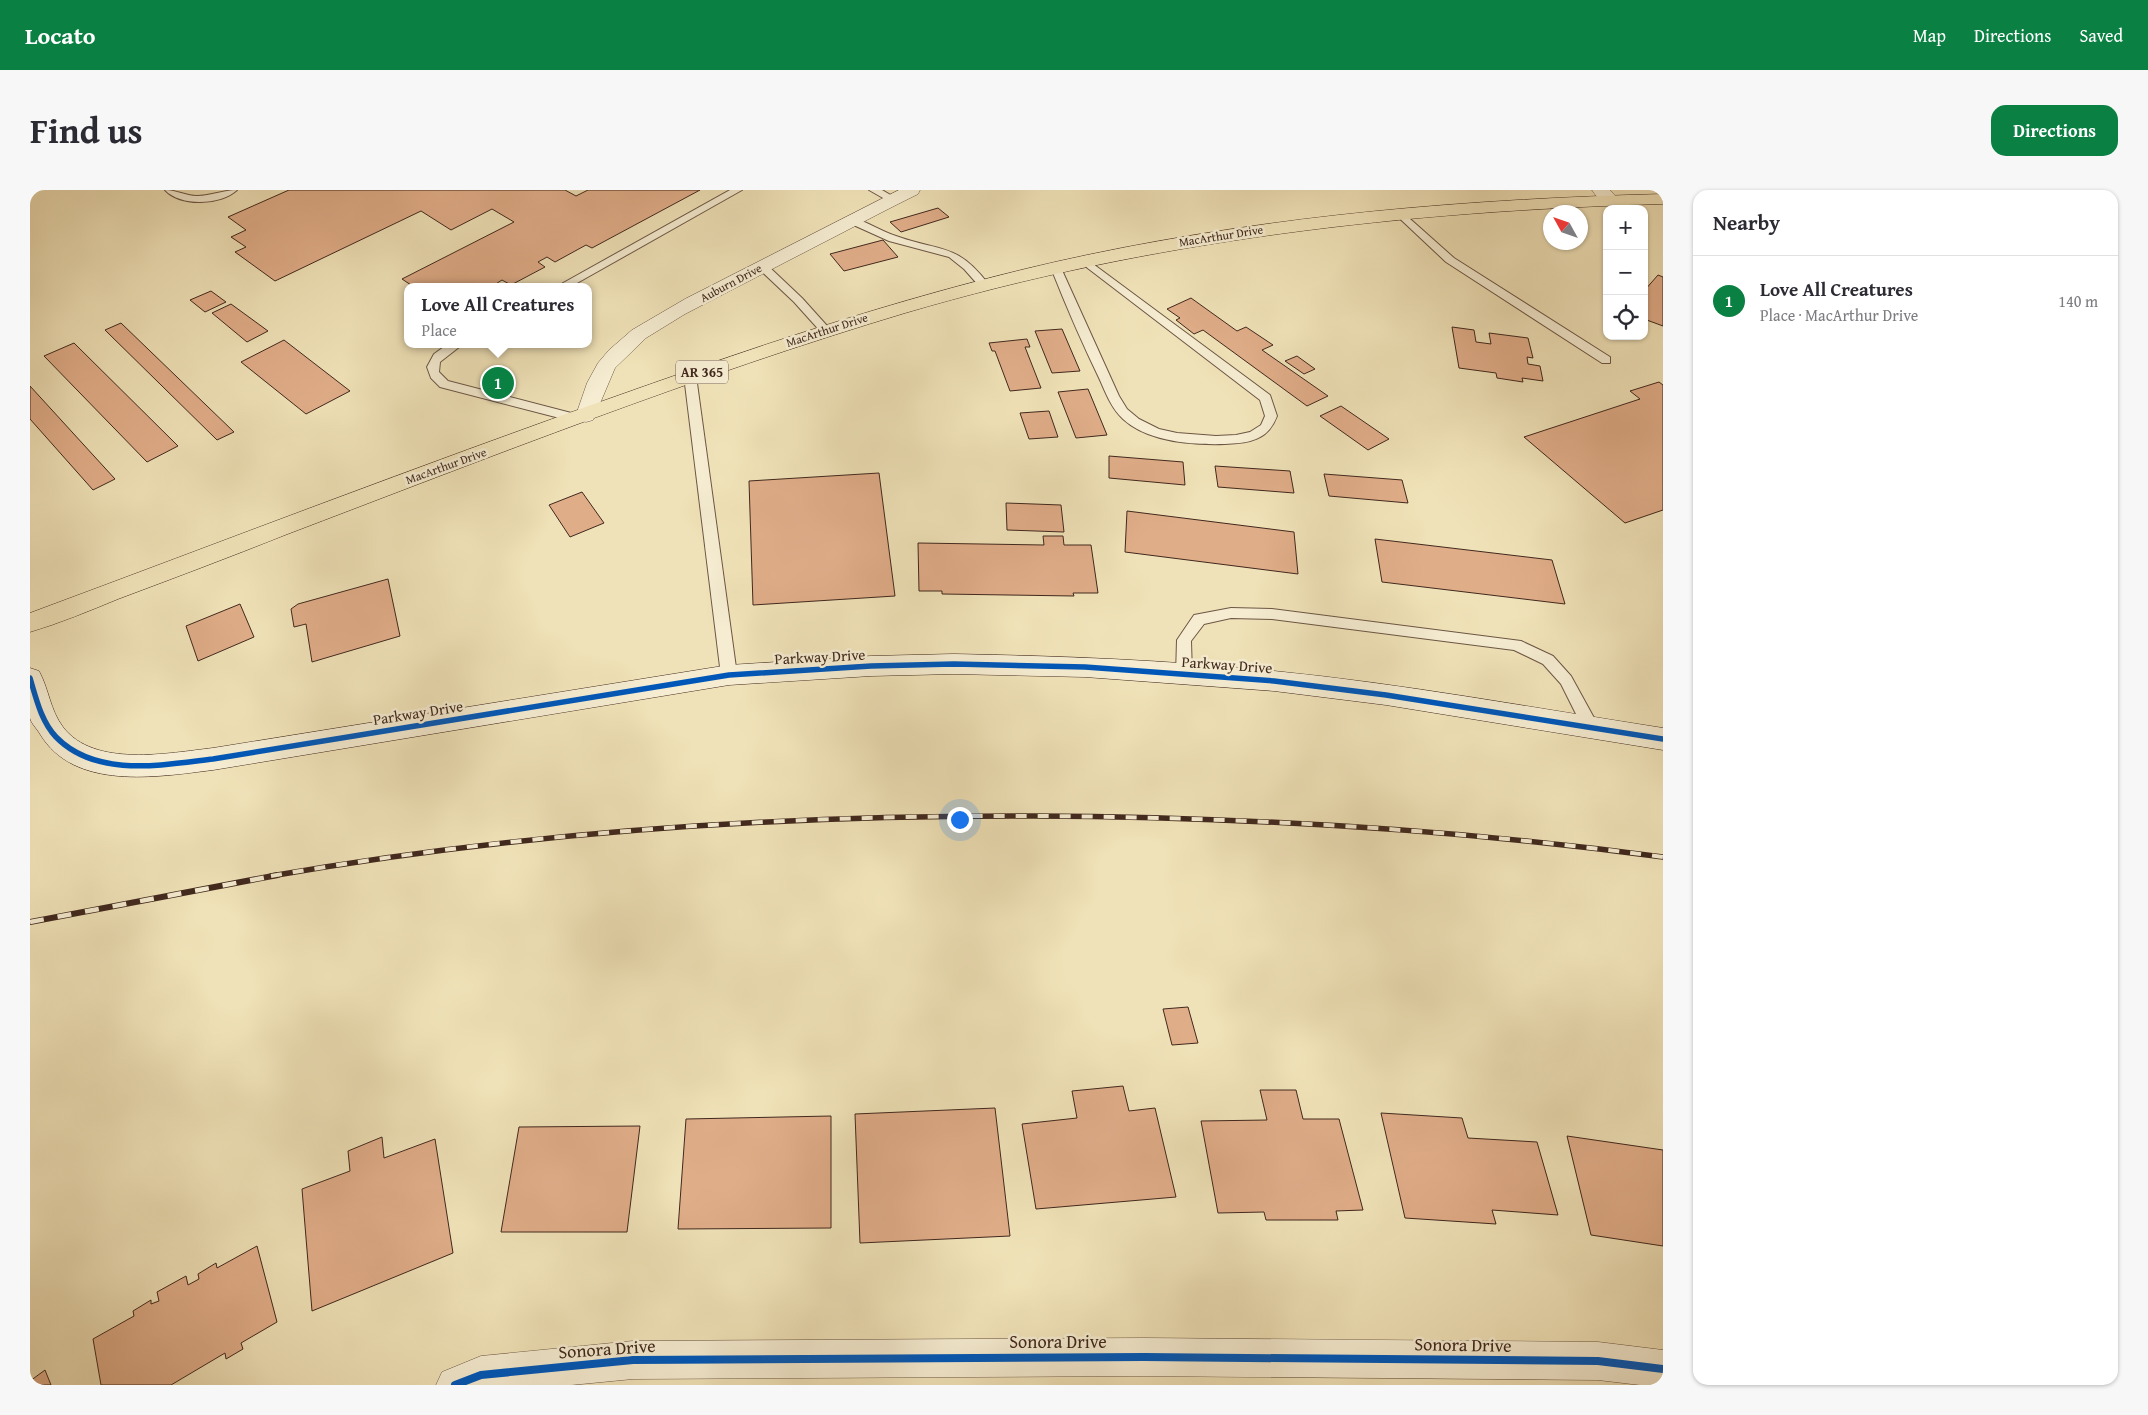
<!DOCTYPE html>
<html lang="en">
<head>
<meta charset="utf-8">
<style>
	body { margin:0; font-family:"Gentium Book Plus",serif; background:#f7f7f7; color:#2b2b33 }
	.controls { position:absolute; right:15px; top:15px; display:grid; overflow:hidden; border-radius:10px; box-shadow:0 1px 4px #0004 }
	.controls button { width:45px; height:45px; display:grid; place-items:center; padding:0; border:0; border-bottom:1px solid #e1e1e2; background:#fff; color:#2b2b33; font:25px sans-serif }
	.compass { position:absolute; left:1513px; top:15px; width:45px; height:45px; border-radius:50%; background:#fff; box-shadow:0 1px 4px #0004; rotate:310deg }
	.you { position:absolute; left:929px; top:629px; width:18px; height:18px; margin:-12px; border:4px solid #fff; border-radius:50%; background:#1a73e8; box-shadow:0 0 0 8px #1a73e833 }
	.badge { display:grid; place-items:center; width:32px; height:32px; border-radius:50%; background:#0b8043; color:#fff; font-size:16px; font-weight:700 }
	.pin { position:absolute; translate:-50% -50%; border:2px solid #fff; box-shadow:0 1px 5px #0006 }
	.popup { position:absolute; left:374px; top:93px; width:188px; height:65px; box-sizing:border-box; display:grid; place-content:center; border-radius:10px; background:#fff; filter:drop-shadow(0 1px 4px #0005); font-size:16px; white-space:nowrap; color:#7c7c81 }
	.popup b { font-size:19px; color:#2b2b33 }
	.popup::after { content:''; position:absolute; left:50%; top:100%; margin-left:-10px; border:10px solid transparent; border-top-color:#fff }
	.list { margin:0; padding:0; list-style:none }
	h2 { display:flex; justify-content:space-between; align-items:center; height:65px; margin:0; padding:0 20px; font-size:21px }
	h2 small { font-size:16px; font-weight:400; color:#7c7c81 }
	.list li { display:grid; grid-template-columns:32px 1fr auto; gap:15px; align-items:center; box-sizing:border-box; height:90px; padding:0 20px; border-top:1px solid #e1e1e2 }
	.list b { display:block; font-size:19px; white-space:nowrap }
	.list p { margin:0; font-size:16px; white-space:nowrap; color:#7c7c81 }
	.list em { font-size:16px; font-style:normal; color:#7c7c81 }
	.icon { flex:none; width:28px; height:28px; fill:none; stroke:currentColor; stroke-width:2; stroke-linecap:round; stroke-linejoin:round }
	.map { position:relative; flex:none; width:1633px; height:1195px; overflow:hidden; border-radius:15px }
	header { display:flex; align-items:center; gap:30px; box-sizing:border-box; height:70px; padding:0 25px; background:#0b8043; color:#fff }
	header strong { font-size:24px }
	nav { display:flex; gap:28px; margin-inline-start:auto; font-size:18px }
	.intro { display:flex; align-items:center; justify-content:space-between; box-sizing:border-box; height:120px; padding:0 30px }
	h1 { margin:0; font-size:35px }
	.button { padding:12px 22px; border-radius:15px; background:#0b8043; color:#fff; font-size:18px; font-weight:700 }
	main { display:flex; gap:30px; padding:0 30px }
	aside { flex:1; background:#fff; border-radius:15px; box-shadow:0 1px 4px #0004 }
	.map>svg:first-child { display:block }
	.building { fill:#e0ad89; stroke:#40281d }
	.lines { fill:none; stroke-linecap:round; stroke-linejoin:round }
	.lane-casing { stroke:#6c5644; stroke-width:2 }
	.street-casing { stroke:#6c5644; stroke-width:1 }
	.secondary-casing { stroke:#40281d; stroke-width:1 }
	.primary-casing { stroke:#40281d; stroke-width:1 }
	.lane { fill:#f5ecd1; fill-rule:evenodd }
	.street { fill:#f5ecd1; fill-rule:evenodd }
	.secondary { fill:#f5ecd1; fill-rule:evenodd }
	.primary { fill:#f0e2b8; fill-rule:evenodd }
	.rail-far1-casing { stroke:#40281d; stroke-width:5.5 }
	.rail-casing { stroke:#40281d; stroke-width:6 }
	.rail-far1 { stroke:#f5ecd1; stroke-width:4; stroke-dasharray:11; stroke-linecap:butt }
	.rail { stroke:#f5ecd1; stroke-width:4.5; stroke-dasharray:14; stroke-linecap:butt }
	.cycleway-far1-casing { stroke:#f5ecd1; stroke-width:9 }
	.cycleway-casing { stroke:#f5ecd1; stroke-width:11 }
	.cycleway-far1 { stroke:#0057b8; stroke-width:5.5 }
	.cycleway { stroke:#0057b8; stroke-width:8 }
	.labels { text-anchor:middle; stroke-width:5; stroke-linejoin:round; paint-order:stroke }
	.far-street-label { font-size:12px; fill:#40281d; stroke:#f5ecd1 }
	.shield { fill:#f5ecd1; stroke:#766353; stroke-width:1 }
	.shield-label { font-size:14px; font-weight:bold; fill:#40281d }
	.street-label { font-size:15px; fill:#40281d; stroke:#f5ecd1 }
	.near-street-label { font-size:18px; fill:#40281d; stroke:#f5ecd1 }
</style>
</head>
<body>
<header>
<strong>Locato</strong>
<nav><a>Map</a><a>Directions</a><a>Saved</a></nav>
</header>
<div class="intro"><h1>Find us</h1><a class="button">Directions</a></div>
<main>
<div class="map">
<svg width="1633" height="1195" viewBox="0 0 1633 1195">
	<rect width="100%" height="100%" fill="#f0e2b8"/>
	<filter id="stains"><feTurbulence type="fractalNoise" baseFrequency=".004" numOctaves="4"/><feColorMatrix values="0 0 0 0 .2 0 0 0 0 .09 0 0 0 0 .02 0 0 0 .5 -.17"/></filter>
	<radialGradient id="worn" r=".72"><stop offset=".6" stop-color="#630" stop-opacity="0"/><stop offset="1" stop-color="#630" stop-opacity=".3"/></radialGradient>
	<g class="building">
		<path d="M259 0H535L546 6 558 0H670L562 58 556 55 525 72 517 67 508 72 515 77 481 95 472 90 461 97H384L372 89 484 32 462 19 421 40 391 21 245 91 205 62 216 57 201 47 216 40 198 27Z"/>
		<path d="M908 18 919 27 871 42 860 32Z"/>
		<path d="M853 50 868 67 814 81 800 64Z"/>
		<path d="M1628 85 1633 87V136L1614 129V121L1617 118 1614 117V101Z"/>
		<path d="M181 101 196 112 175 122 160 110Z"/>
		<path d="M1161 108 1207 141 1216 137 1243 155 1232 160 1298 206 1277 216 1173 140 1164 144 1146 130 1150 128 1137 119Z"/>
		<path d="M201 114 238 141 217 152 182 123Z"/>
		<path d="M91 133 204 242 187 250 75 140Z"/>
		<path d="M1422 137 1444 140 1446 152 1461 154 1459 143 1498 148 1503 168 1497 167 1498 174 1510 176 1513 191 1492 188 1493 192 1467 188 1466 183 1429 178Z"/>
		<path d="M1032 139 1050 181 1022 183 1005 141Z"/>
		<path d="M997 149 1000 157H995L1011 198 980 201 965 161H962L959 153Z"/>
		<path d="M254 150 320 201 276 224 211 172Z"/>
		<path d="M44 153 148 256 117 272 14 166Z"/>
		<path d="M1267 166 1285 179 1274 184 1255 171Z"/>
		<path d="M1629 192 1633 195V320L1595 333 1494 247 1610 209 1600 201Z"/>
		<path d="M0 196 85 289 63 300 0 229Z"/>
		<path d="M1058 199 1077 245 1046 248 1028 202Z"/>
		<path d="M1311 216 1359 249 1338 260 1290 226Z"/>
		<path d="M1019 221 1028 247 999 249 990 223Z"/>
		<path d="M1079 266 1153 272 1155 295 1079 288Z"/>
		<path d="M1185 276 1260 281 1264 303 1188 297Z"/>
		<path d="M849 283 865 406 723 415 719 291Z"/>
		<path d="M1294 284 1372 290 1378 313 1299 306Z"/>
		<path d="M552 302 574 333 540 347 519 315Z"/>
		<path d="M976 313 1031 315 1034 342 977 340Z"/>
		<path d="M1097 321 1264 342 1268 384 1095 362Z"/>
		<path d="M1013 346H1033L1034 355H1061L1068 403H1043L1044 406 912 404V401H889L888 353 1014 355Z"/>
		<path d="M1345 349 1522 370 1535 414 1352 392Z"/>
		<path d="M358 389 370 446 282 472 276 434 264 437 261 419 268 414Z"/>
		<path d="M210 414 224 447 168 471 156 436Z"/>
		<path d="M1158 817 1168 853 1142 855 1133 819Z"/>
		<path d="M1093 896 1099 921 1125 918 1146 1007 1006 1019 992 934 1047 928 1042 901Z"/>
		<path d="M1230 900H1266L1273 929H1309L1333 1020 1306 1021 1308 1030H1236L1234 1022 1188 1023 1171 931 1237 930Z"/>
		<path d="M965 918 980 1046 830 1053 825 924Z"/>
		<path d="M1351 923 1432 928 1438 948 1507 952 1528 1025 1462 1020 1466 1034 1375 1028Z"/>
		<path d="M801 926V1038L648 1039 656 929Z"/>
		<path d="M610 936 597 1042H471L489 937Z"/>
		<path d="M1537 946 1633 960V1056L1561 1045Z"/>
		<path d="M352 947 354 968 405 949 423 1063 282 1121 272 999 320 981 318 961Z"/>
		<path d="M227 1056 247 1132 211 1153 213 1159 196 1169 195 1163 141 1195H71L63 1149 104 1126 103 1121 121 1110V1114L129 1111 127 1102 156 1086 158 1095 169 1089 168 1084 186 1073 187 1078Z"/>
		<path d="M15 1180 21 1195H0V1191Z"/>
	</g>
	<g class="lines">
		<defs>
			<g id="lane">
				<path d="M135 0C147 0 155 6 167 6 181 6 193 0 207 0 191 15 151 17 135 0Z"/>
				<path d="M700 0H712L540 97H526Z"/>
				<path d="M839 0H852L869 10 860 12Z"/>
				<path d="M1370 20 1424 68 1580 167V173H1572L1416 72 1366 25V21Z"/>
				<path d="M823 28C838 32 851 41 866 46 910 62 927 52 959 95L958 97H950L934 79 919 67 859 51 819 33V29Z"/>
				<path d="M1055 68 1240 205 1247 226C1238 250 1220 253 1195 254 1163 255 1118 252 1093 229 1082 219 1076 204 1070 190 1052 153 1036 116 1021 78L1022 76H1030L1031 78 1089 206 1097 219 1109 229 1129 239 1147 243 1186 246 1206 245 1220 242 1231 235 1235 226 1230 210 1051 73 1050 71Z"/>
				<path d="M732 73 736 74 772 108 799 138V142H791L764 112 728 78V74Z"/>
				<path d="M418 154H433L410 172 409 182 418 191 549 225 551 228 545 232 410 197 401 188 397 177 404 164Z"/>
				<path d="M660 182 666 186 707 485 704 489 699 491 694 489 691 485 654 186Z"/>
				<path d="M1201 418 1242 419 1491 451 1523 466 1541 486 1569 537 1567 542 1561 543 1555 542 1531 494 1513 474 1484 460 1242 429 1201 428 1174 434 1161 451 1162 485 1159 489 1154 491 1149 489 1146 485 1147 450 1164 425Z"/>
			</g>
			<g id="street">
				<path d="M869 0H890L888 4 864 16 655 124 616 148 585 178 563 230 556 232 549 230 546 225 557 193 568 173 579 160 602 140 655 109Z"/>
				<path d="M1562 0H1580L1589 10 1586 14C1574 16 1568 9 1562 0Z"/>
				<path d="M1114 1148 1568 1152 1633 1160V1195H1610L1568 1190 1114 1186 603 1189 541 1195H406L412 1182 451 1166 603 1151Z"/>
			</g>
			<path id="secondary" d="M924 464C1031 466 1138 470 1244 481 1375 494 1504 518 1633 538V560L1356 515 1244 501 1055 487 924 484 841 486 699 495 183 580C127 587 44 601 10 544 7 539 1 533 0 528 0 513 0 493 0 478L9 481C19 499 20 520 33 537 64 578 139 563 183 558L699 475 841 466Z"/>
			<path id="primary" d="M1633 4V14C1376 21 1122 50 875 123 665 186 460 267 255 345 200 367 144 388 88 409 59 421 30 433 0 442V423C194 351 388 276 584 207 739 152 896 99 1057 65 1247 25 1439 9 1633 4Z"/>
		</defs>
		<use href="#lane" class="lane-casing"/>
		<use href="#street" class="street-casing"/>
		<use href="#secondary" class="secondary-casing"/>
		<use href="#primary" class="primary-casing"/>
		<use href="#lane" class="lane"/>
		<use href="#street" class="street"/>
		<use href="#secondary" class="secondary"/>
		<use href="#primary" class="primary"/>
		<defs>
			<path id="rail-far1" d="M241 686C493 642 747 625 1003 626 1214 627 1424 639 1633 667"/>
			<path id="rail" d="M0 732 248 685"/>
		</defs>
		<use href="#rail-far1" class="rail-far1-casing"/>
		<use href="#rail" class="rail-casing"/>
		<use href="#rail-far1" class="rail-far1"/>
		<use href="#rail" class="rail"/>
		<defs>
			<path id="cycleway-far1" d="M0 488C6 508 11 531 26 547 66 588 132 575 183 569L699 485 841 476 924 474 1055 477 1244 491 1356 505 1633 549"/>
			<path id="cycleway" d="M425 1195 451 1185 603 1170 1114 1167 1568 1171 1633 1179"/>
		</defs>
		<use href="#cycleway-far1" class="cycleway-far1-casing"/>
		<use href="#cycleway" class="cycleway-casing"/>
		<use href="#cycleway-far1" class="cycleway-far1"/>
		<use href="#cycleway" class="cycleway"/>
	</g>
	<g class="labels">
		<g class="far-street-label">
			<text transform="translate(1191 46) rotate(-9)" y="4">MacArthur Drive</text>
			<text transform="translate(701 93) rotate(-28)" y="4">Auburn Drive</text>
			<text transform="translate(797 140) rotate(-18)" y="4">MacArthur Drive</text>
			<text transform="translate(416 276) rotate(-20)" y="4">MacArthur Drive</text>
		</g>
		<rect class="shield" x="646" y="170.5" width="52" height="23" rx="4"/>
		<g class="shield-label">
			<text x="672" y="187">AR 365</text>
		</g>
		<g class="street-label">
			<text transform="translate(790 467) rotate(-3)" y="5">Parkway Drive</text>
			<text transform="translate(1197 475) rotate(4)" y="5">Parkway Drive</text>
			<text transform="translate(388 523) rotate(-9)" y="5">Parkway Drive</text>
		</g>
		<g class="near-street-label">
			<text x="1028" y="1158">Sonora Drive</text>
			<text transform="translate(1433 1155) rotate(1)" y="6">Sonora Drive</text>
			<text transform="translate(577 1159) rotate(-4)" y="6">Sonora Drive</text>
		</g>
	</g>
	<rect width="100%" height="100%" filter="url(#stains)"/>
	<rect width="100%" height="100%" fill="url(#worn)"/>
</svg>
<div class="controls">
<button>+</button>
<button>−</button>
<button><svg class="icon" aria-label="locate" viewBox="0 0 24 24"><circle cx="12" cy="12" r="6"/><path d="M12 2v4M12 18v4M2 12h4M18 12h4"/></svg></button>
</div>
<svg class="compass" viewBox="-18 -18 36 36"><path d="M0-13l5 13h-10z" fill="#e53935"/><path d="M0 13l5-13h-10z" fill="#7c7c81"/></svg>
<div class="you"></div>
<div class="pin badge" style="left:468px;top:193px">1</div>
<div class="popup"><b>Love All Creatures</b>Place</div>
</div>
<aside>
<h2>Nearby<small></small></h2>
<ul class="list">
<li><span class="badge">1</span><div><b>Love All Creatures</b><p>Place · MacArthur Drive</p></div><em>140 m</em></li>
</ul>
</aside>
</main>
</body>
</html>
